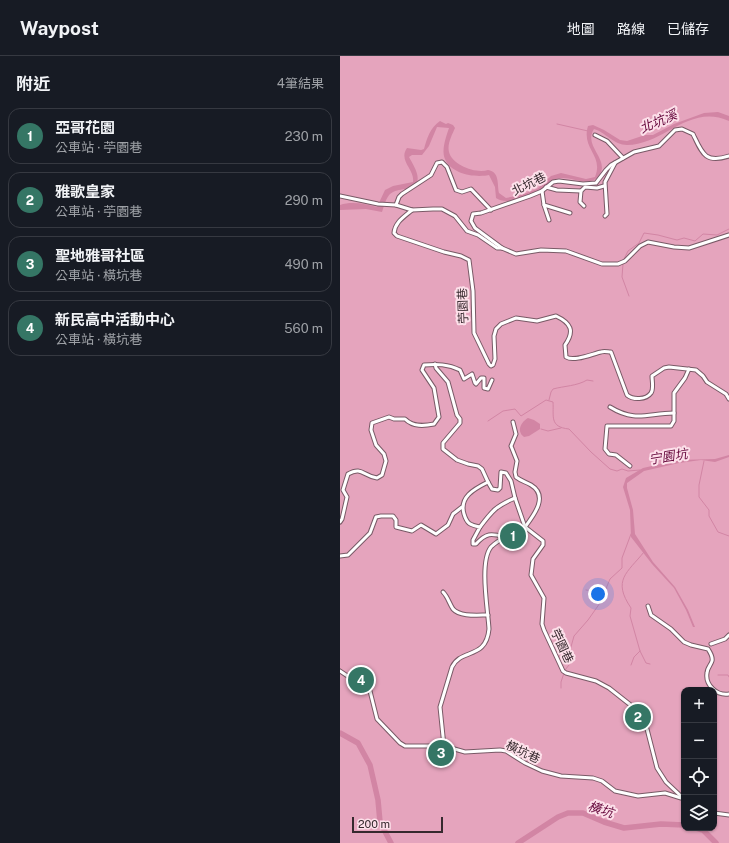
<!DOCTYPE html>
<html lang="zh-TW">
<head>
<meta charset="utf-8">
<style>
	body { margin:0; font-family:"Public Sans","Noto Sans TC",sans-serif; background:#242831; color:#f1f3f6 }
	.controls { position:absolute; right:12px; bottom:12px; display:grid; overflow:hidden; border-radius:8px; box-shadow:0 1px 3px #0004 }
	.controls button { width:36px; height:36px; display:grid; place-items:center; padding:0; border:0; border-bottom:1px solid #363941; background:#171b24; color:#f1f3f6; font:20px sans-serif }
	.scale { position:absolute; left:12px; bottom:10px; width:91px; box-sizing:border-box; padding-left:4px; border:2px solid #36292e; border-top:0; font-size:11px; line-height:14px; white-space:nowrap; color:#36292e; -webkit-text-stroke:3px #fde0ea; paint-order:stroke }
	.you { position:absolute; left:258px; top:538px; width:14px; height:14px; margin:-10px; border:3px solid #fff; border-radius:50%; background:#1a73e8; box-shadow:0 0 0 6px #1a73e833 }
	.badge { display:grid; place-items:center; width:26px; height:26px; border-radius:50%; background:#357665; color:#fff; font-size:13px; font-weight:700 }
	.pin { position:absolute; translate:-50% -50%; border:2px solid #fff; box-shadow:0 1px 4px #0006 }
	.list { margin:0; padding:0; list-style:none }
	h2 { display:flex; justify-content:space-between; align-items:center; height:52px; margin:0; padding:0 16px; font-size:17px }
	h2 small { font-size:13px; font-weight:400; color:#9ea1a6 }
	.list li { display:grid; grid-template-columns:26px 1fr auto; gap:12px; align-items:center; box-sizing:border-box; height:56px; margin:0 8px 8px; padding:0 8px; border:1px solid #363941; border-radius:12px }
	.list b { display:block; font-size:15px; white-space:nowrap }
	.list p { margin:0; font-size:13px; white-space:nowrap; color:#9ea1a6 }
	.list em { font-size:13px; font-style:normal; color:#9ea1a6 }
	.icon { flex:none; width:22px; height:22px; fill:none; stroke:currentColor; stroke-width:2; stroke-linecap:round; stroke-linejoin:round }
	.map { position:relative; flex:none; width:389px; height:787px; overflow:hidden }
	header { display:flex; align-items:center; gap:24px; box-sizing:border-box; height:56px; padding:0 20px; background:#171b24; border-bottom:1px solid #363941 }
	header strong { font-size:19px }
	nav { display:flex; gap:22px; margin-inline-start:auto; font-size:14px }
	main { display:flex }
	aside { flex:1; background:#171b24 }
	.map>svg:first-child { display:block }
	.green { fill:#e5a4bd; fill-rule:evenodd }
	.water { fill:#d285a4 }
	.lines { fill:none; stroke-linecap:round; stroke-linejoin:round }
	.stream { stroke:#d285a4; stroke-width:1 }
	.river { stroke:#d285a4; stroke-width:5.5 }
	.street-casing { stroke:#785a66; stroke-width:5 }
	.street { stroke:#fff; stroke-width:3 }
	.labels { text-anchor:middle; stroke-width:4; stroke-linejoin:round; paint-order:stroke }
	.street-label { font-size:12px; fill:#36292e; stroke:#fde0ea }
	.water-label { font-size:13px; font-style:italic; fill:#67093d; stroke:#fde0ea }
</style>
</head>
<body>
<header>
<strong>Waypost</strong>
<nav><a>地圖</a><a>路線</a><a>已儲存</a></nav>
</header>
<main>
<aside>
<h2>附近<small>4筆結果</small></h2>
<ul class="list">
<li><span class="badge">1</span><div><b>亞哥花園</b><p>公車站 · 苧園巷</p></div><em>230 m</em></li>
<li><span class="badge">2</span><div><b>雅歌皇家</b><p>公車站 · 苧園巷</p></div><em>290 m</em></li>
<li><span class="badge">3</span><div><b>聖地雅哥社區</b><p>公車站 · 橫坑巷</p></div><em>490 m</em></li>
<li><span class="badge">4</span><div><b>新民高中活動中心</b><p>公車站 · 橫坑巷</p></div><em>560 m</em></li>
</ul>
</aside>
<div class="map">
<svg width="389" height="787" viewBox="0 0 389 787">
	<rect width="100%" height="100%" fill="#fde0ea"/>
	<path class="green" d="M0 0H389V787H0ZM344 634H374V772H344Z"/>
	<g class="water">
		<path d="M378 56 389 60V65C349 47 324 89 287 89 274 89 265 76 254 73 243 90 269 103 260 118 252 132 234 122 223 122 214 121 208 128 201 133 192 140 166 150 156 142L155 131 149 119C135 122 111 118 105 103 101 94 106 81 109 72L97 71 89 90 82 99H72L69 101C75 112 87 130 65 133 59 134 55 134 50 138 46 142 44 150 42 156L26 153 0 154V149C12 145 25 148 37 151L45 134 53 130 73 126C75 113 58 105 67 92L81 94 84 93C87 82 90 72 100 65L106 68 108 67 113 69 115 72C112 79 107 88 109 96 112 109 136 118 148 114 160 116 157 128 159 137L166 142 181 139 197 133 211 120 221 117 246 123 255 121C264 99 241 93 248 70L253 69 264 74 280 84 287 85 305 79H313L334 68 364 57Z"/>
		<path d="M188 362 194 364 200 368V373L189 380 184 381C176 375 181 366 188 362Z"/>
		<path d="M389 399V401L375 406 361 404 339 407 304 415 287 427V432L293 454 295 478 313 506 335 531 348 554 355 571H353L346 554 334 532 312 508 291 481 290 454 283 431 286 422 303 412 338 404 375 403Z"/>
	</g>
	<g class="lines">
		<g class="stream">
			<path d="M217 68 248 75"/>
			<path d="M284 203 288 195 299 187 304 177 318 179 333 183 337 184 344 182 355 185 363 178 377 179 389 173"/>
			<path d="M283 208 282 221 289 240"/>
			<path d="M209 344 211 336 213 333C224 330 237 330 247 324L253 325"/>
			<path d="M148 365 163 355 175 353 181 360 206 344 213 346C214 360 209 371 229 373L251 396 270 413 277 415 282 413 288 415 300 414"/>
			<path d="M201 373 208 375 221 372"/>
			<path d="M364 405 359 429V441L369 454V460L378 476 389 480"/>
			<path d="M304 496C287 517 272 524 291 552L290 560 300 595 306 607 310 608"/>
			<path d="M246 534C253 536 259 531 267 532"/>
			<path d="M291 609 294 601 300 595"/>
			<path d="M225 614 229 609V598L234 580 248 564 260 547 270 523 282 512V502L291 478"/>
			<path d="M378 619H388L389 621"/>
			<path d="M221 632V626L224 617"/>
		</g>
		<g class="river">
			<path d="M0 677 18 687 30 709 38 744 40 766 51 787"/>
			<path d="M356 772 363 774 376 787"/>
			<path d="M178 787 218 761 228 757H243L264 766 284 772 321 768 344 769"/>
		</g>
		<defs>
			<g id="street">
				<path d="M255 79 267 85 283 102"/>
				<path d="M206 131 217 134 241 135"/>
				<path d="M202 135 204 149 230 157"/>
				<path d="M0 140 38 148 56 149 72 154 93 153H102L115 160 127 175 138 179 157 192H162L176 198 201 194 226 195 262 208H278L285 205 300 190 308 186 334 191 349 192 389 179"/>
				<path d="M56 149 59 141 62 138 91 119 97 107 102 106 107 111 116 134 122 136 131 133 151 154"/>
				<path d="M204 149 209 164"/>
				<path d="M244 150 240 146 241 135 245 131 257 132 264 130"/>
				<path d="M72 154C64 161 55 166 54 177L57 180 104 196 121 200 129 204 133 235 134 277 149 308 151 310 153 309 155 303 154 280 156 273 161 268 176 262 197 265 216 260C231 267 235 275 225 289L226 301C234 306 252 298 261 296 264 295 268 296 271 296L287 339C293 344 306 344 311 337 314 333 312 325 312 320L324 312 329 311 356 314 363 320 367 326 386 338 389 343"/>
				<path d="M265 160 267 158 265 126 275 107"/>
				<path d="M162 192 135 172 131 165 133 158 141 157 190 140 202 135 213 126 219 125 243 128 256 127 266 114 271 109 294 96 319 90 335 74 342 73 353 78C362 97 365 108 389 100"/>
				<path d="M95 308 96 312 108 326 117 359 120 363V367L103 387V393L117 404 128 408 138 410 142 413 148 426C134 433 119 441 124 458 127 468 130 469 140 471L133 484V488H136C146 477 151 477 164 481"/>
				<path d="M270 351C296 367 308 357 334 357"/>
				<path d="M173 366 176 378 171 390 177 405 175 416 176 421C181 425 186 426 191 429 209 440 194 459 185 471"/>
				<path d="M290 410 276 399 269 398 265 393 267 370H331L334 365V337L345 322 349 313"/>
				<path d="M148 426 152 433 158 434 160 432 161 416 166 417 171 425 175 442 185 471"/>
				<path d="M0 466 2 463 7 441 3 434 8 418C22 410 23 420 37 422L42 419 46 405 44 398 36 389 31 374 32 367 49 361 54 363H65C73 371 84 370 94 368L99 361 94 332 82 314 84 309C97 308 108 308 120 314L124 323 132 318 135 327 136 328 141 322H144V332L148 333 152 324"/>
				<path d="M140 471C152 455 156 450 175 442"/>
				<path d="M0 500 8 499 30 477 36 461 41 460H53L56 464V471L72 475 81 469 96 478 108 469 113 458 122 451"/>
				<path d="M103 536C108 541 109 547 113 553 120 561 138 559 148 559"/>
				<path d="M308 550 311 559 331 573 344 586 351 589 368 593C370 596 373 601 372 605 371 609 367 612 367 617 365 629 377 640 389 638"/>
				<path d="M371 588 385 583 389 579"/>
				<path d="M0 615 30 635 37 663 60 687 65 690H104L125 696 160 694 166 695 185 707 202 715 221 720 253 722 262 725 275 735 298 740 325 737 341 742"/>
				<path d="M104 690 100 651 112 611C121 592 146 604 149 573 148 554 139 506 151 491 160 482 174 476 185 471L203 485V489L193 503 191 519 204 542 202 568 204 574 223 615 226 617 256 625 269 632 302 658 307 673 317 712 326 726 343 742"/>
				<path d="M374 757 389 759"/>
			</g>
		</defs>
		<use href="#street" class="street-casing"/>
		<use href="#street" class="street"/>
	</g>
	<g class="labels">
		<g class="street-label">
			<text transform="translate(189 128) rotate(-26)" y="4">北坑巷</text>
			<text transform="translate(123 250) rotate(-92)" y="4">苧園巷</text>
			<text transform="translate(222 590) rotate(65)" y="4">苧園巷</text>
			<text transform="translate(183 696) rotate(25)" y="4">橫坑巷</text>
		</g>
		<g class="water-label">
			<text transform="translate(318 65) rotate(-23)" y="5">北坑溪</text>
			<text transform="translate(328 400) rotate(-9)" y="5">宁園坑</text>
			<text transform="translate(261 753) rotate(18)" y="5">橫坑</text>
		</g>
	</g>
</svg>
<div class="controls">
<button>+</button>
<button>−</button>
<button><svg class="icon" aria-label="locate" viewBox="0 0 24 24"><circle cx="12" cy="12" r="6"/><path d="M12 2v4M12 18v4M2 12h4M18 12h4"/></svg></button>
<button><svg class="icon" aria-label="layers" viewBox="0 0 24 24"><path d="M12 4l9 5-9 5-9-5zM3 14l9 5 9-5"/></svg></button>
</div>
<div class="scale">200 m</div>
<div class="you"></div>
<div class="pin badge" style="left:173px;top:480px">1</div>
<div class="pin badge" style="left:298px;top:661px">2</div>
<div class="pin badge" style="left:101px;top:697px">3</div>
<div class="pin badge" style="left:21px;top:624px">4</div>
</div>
</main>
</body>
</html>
